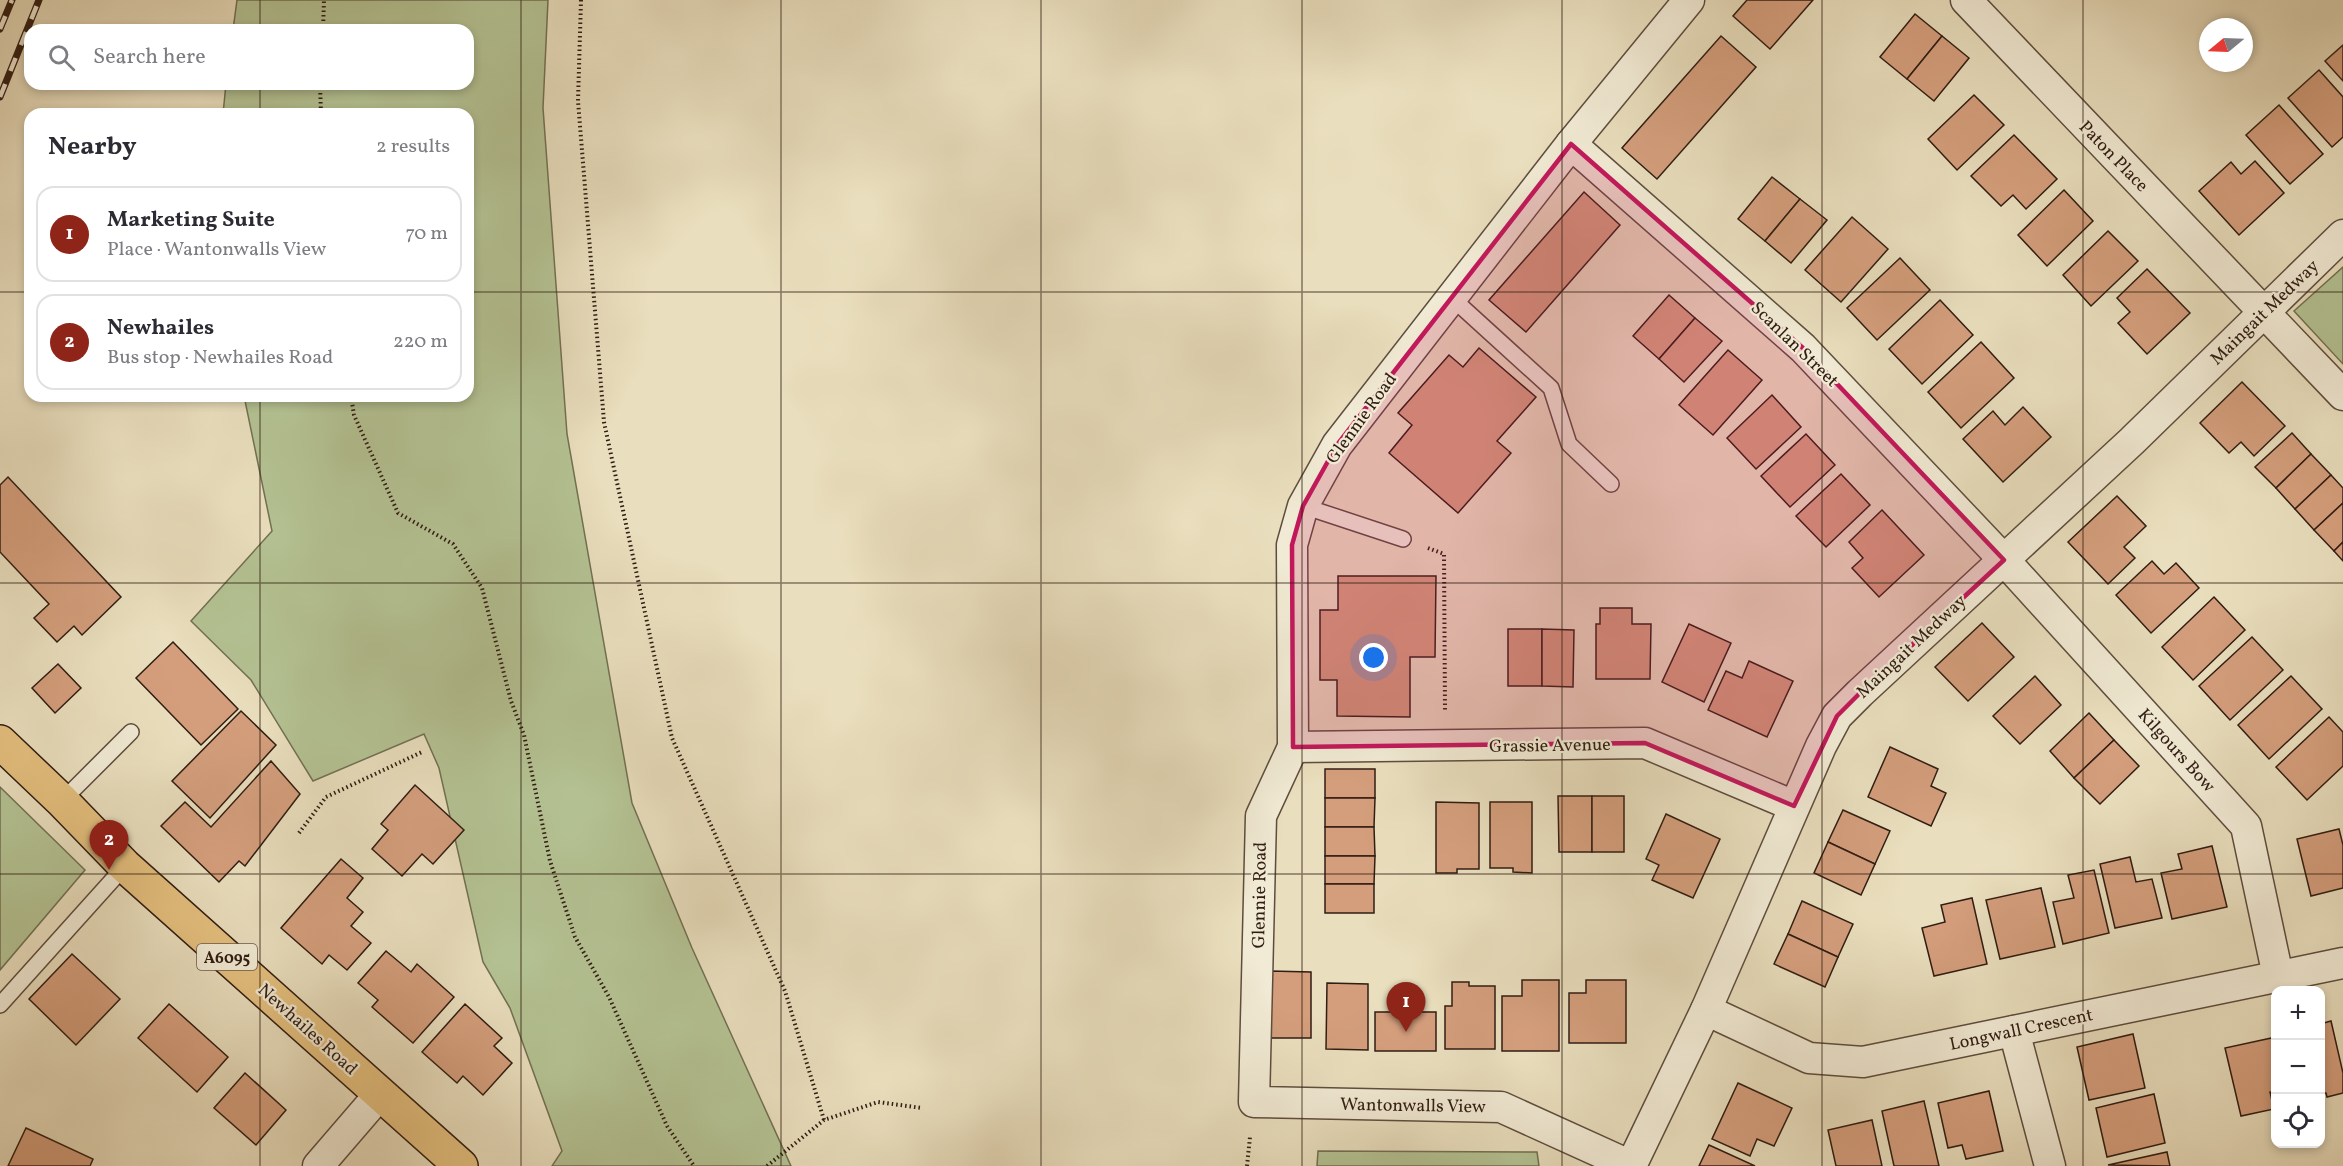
<!DOCTYPE html>
<html lang="en">
<head>
<meta charset="utf-8">
<style>
	body { margin:0; font-family:Vollkorn,serif; background:#f2f2f3; color:#2b2b33 }
	.controls { position:absolute; right:18px; bottom:18px; display:grid; overflow:hidden; border-radius:12px; box-shadow:0 3px 9px #0003 }
	.controls button { width:54px; height:54px; display:grid; place-items:center; padding:0; border:0; border-bottom:2px solid #e1e1e2; background:#fff; color:#2b2b33; font:30px sans-serif }
	.compass { position:absolute; left:2199px; top:18px; width:54px; height:54px; border-radius:50%; background:#fff; box-shadow:0 3px 9px #0003; rotate:251deg }
	.you { position:absolute; left:1374px; top:658px; width:21px; height:21px; margin:-15px; border:4px solid #fff; border-radius:50%; background:#1a73e8; box-shadow:0 0 0 9px #1a73e833 }
	.badge { display:grid; place-items:center; width:39px; height:39px; border-radius:50%; background:#8f2418; color:#fff; font-size:20px; font-weight:700 }
	.pin { position:absolute; translate:-50% -50px; filter:drop-shadow(0 2px 3px #0008) }
	.pin::after { content:''; position:absolute; top:32px; width:21px; height:18px; background:inherit; clip-path:polygon(0 0,100% 0,50% 100%) }
	.list { margin:0; padding:0; list-style:none }
	h2 { display:flex; justify-content:space-between; align-items:center; height:78px; margin:0; padding:0 24px; font-size:26px }
	h2 small { font-size:20px; font-weight:400; color:#7c7c81 }
	.list li { display:grid; grid-template-columns:39px 1fr auto; gap:18px; align-items:center; box-sizing:border-box; height:96px; margin:0 12px 12px; padding:0 12px; border:2px solid #e1e1e2; border-radius:18px }
	.list b { display:block; font-size:22px; white-space:nowrap }
	.list p { margin:0; font-size:20px; white-space:nowrap; color:#7c7c81 }
	.list em { font-size:20px; font-style:normal; color:#7c7c81 }
	.icon { flex:none; width:33px; height:33px; fill:none; stroke:currentColor; stroke-width:2; stroke-linecap:round; stroke-linejoin:round }
	.map { position:relative; flex:none; width:2343px; height:1166px; overflow:hidden }
	.search { position:absolute; background:#fff; box-shadow:0 3px 9px #0003; left:24px; top:24px; width:450px; height:66px; display:flex; align-items:center; gap:15px; box-sizing:border-box; padding:0 21px; border-radius:18px; color:#7c7c81; font-size:22px }
	.panel { position:absolute; background:#fff; box-shadow:0 3px 9px #0003; left:24px; top:108px; width:450px; height:294px; border-radius:18px }
	.map>svg:first-child { display:block }
	.green { fill:#b4c293; stroke:#727053; stroke-width:1.5 }
	.building { fill:#d49e7c; stroke:#301d13; stroke-width:1.5 }
	.lines { fill:none; stroke-linecap:round; stroke-linejoin:round }
	.service-casing { stroke:#5e4d3e; stroke-width:18 }
	.minor-casing { stroke:#5e4d3e; stroke-width:33 }
	.primary-casing { stroke:#301d13; stroke-width:36 }
	.path { stroke:#301d13; stroke-width:4; stroke-dasharray:1.5 3; stroke-linecap:butt }
	.service { stroke:#f1ead4; stroke-width:15 }
	.minor { stroke:#f1ead4; stroke-width:30 }
	.primary { stroke:#e4bf7e; stroke-width:33 }
	.rail-casing { stroke:#301d13; stroke-width:7 }
	.rail { stroke:#f1ead4; stroke-width:4.5; stroke-dasharray:14; stroke-linecap:butt }
	.marked { fill:#c2185b; fill-opacity:0.2; stroke:#c2185b; stroke-width:4.5; stroke-linejoin:round }
	.grid { fill:none; stroke:#301d13; stroke-width:1.5; stroke-opacity:0.55 }
	.labels { text-anchor:middle; stroke-width:4.5; stroke-linejoin:round; paint-order:stroke }
	.shield { fill:#f1ead4; stroke:#6a5a4d; stroke-width:1.5 }
	.shield-label { font-size:16px; font-weight:bold; fill:#301d13 }
	.street-label { font-size:18px; fill:#301d13; stroke:#f1ead4 }
</style>
</head>
<body>
<div class="map">
<svg width="2343" height="1166" viewBox="0 0 2343 1166">
	<rect width="100%" height="100%" fill="#e9debd"/>
	<filter id="stains"><feTurbulence type="fractalNoise" baseFrequency=".00333" numOctaves="4"/><feColorMatrix values="0 0 0 0 .2 0 0 0 0 .09 0 0 0 0 .02 0 0 0 .5 -.17"/></filter>
	<radialGradient id="worn" r=".72"><stop offset=".6" stop-color="#630" stop-opacity="0"/><stop offset="1" stop-color="#630" stop-opacity=".3"/></radialGradient>
	<g class="green">
		<path d="M237 0H548L543 108 567 434 632 803 692 948 791 1166H552L562 1151 510 1008 483 962 439 768 424 734 313 781 251 680 191 621 272 531 244 396H468V114H223L226 84H468V30H233Z"/>
		<path d="M2343 267V364L2294 311Z"/>
		<path d="M0 787 85 870 0 970Z"/>
		<path d="M1318 1151 1537 1152 1539 1166H1317Z"/>
	</g>
	<g class="building">
		<path d="M1747 0H1813L1770 49 1733 16Z"/>
		<path d="M1915 14 1942 36 1907 79 1880 57Z"/>
		<path d="M1721 36 1756 67 1657 179 1622 148Z"/>
		<path d="M1942 36 1969 58 1934 101 1907 79Z"/>
		<path d="M2343 45V81L2325 61Z"/>
		<path d="M2319 70 2343 97V137L2332 147 2288 98Z"/>
		<path d="M1974 95 2004 125 1957 170 1928 139Z"/>
		<path d="M2279 105 2323 154 2290 184 2246 135Z"/>
		<path d="M2014 135 2057 179 2026 209 2013 195 2001 206 1971 176Z"/>
		<path d="M2255 161 2284 193 2239 235 2199 191 2231 162 2241 174Z"/>
		<path d="M1772 177 1800 199 1765 241 1738 219Z"/>
		<path d="M2064 190 2093 221 2047 266 2018 235Z"/>
		<path d="M1584 192 1620 225 1526 332 1489 300Z"/>
		<path d="M1800 199 1827 220 1791 263 1765 241Z"/>
		<path d="M1852 217 1888 249 1841 302 1805 270Z"/>
		<path d="M2108 231 2138 261 2091 306 2063 275Z"/>
		<path d="M1900 258 1930 290 1877 340 1847 308Z"/>
		<path d="M2147 269 2190 313 2147 354 2118 323 2130 312 2117 298Z"/>
		<path d="M1669 295 1695 318 1659 359 1633 336Z"/>
		<path d="M1940 300 1973 335 1922 384 1889 349Z"/>
		<path d="M1695 318 1722 341 1684 382 1659 359Z"/>
		<path d="M1981 342 2014 378 1961 428 1928 392Z"/>
		<path d="M1479 348 1536 397 1497 441 1511 453 1458 513 1389 453 1412 425 1398 413 1449 355 1463 367Z"/>
		<path d="M1728 350 1762 380 1713 435 1679 405Z"/>
		<path d="M2242 382 2285 426 2254 456 2241 442 2229 453 2200 423Z"/>
		<path d="M1772 395 1801 427 1756 469 1727 438Z"/>
		<path d="M2023 407 2051 437 2003 482 1963 439 1993 411 2005 425Z"/>
		<path d="M2292 433 2311 454 2276 488 2255 467Z"/>
		<path d="M1806 434 1835 465 1790 507 1761 476Z"/>
		<path d="M2311 454 2331 475 2295 509 2276 488Z"/>
		<path d="M1841 474 1870 505 1826 547 1796 516Z"/>
		<path d="M2331 475 2343 488V503L2314 530 2295 509Z"/>
		<path d="M8 477 121 597 82 635 74 626 57 642 34 618 49 604 0 552V485Z"/>
		<path d="M2117 496 2146 526 2124 547 2135 558 2108 584 2068 542Z"/>
		<path d="M2343 503V542L2334 551 2314 530Z"/>
		<path d="M1882 510 1924 555 1879 597 1852 568 1863 558 1849 542Z"/>
		<path d="M2343 542V561L2334 551Z"/>
		<path d="M2152 561 2164 574 2176 563 2199 588 2151 633 2116 595Z"/>
		<path d="M1338 576H1436L1435 657H1410V717L1337 716V680H1320V610H1338Z"/>
		<path d="M2214 597 2245 630 2193 680 2162 647Z"/>
		<path d="M1600 608H1632V624H1651L1650 679H1596V624H1600Z"/>
		<path d="M1982 623 2014 657 1968 701 1935 667Z"/>
		<path d="M1689 624 1731 643 1704 702 1662 682Z"/>
		<rect x="1508" y="629" width="34" height="57"/>
		<path d="M1542 629 1574 630 1573 687 1542 686Z"/>
		<path d="M2252 637 2283 670 2230 720 2199 686Z"/>
		<path d="M173 642 238 709 201 745 136 678Z"/>
		<path d="M1749 661 1793 681 1767 737 1708 710 1726 671 1742 678Z"/>
		<path d="M58 664 81 688 55 713 32 688Z"/>
		<path d="M2035 676 2061 705 2020 744 1993 716Z"/>
		<path d="M2291 676 2322 709 2269 759 2238 725Z"/>
		<path d="M241 711 276 745 210 818 172 781Z"/>
		<path d="M2089 713 2114 740 2074 778 2050 751Z"/>
		<path d="M2329 717 2343 732V766L2307 800 2276 767Z"/>
		<path d="M2114 740 2139 766 2100 804 2074 778Z"/>
		<path d="M1890 747 1938 769 1931 786 1946 793 1931 826 1868 797Z"/>
		<path d="M271 761 300 794 245 866 239 861 219 882 161 826 185 802 211 827Z"/>
		<rect x="1325" y="769" width="50" height="29"/>
		<path d="M415 785 464 830 433 864 422 854 402 876 372 849 388 830 381 824Z"/>
		<path d="M1558 796H1592V852H1559Z"/>
		<rect x="1592" y="796" width="32" height="56"/>
		<path d="M1325 798H1375L1374 827H1325Z"/>
		<path d="M1436 802 1479 803V869H1457V873H1436Z"/>
		<path d="M1490 802H1532V873L1513 872V868H1490Z"/>
		<path d="M1843 810 1890 831 1875 864 1828 842Z"/>
		<path d="M1666 814 1720 839 1693 898 1652 880 1659 865 1646 859Z"/>
		<path d="M1325 827H1374L1375 856H1325Z"/>
		<path d="M2339 829 2343 845V888L2311 896 2297 839Z"/>
		<path d="M1828 842 1875 864 1861 895 1814 873Z"/>
		<path d="M2212 846 2227 907 2172 919 2161 873 2182 869 2178 854Z"/>
		<path d="M1325 856H1375L1374 884H1325Z"/>
		<path d="M2130 857 2136 882 2152 879 2162 918 2115 928 2100 864Z"/>
		<path d="M341 859 363 878 347 898 363 912 351 926 371 943 347 970 329 955 322 964 281 928Z"/>
		<path d="M2094 870 2109 933 2063 944 2053 902 2074 898 2068 875Z"/>
		<rect x="1325" y="884" width="49" height="29"/>
		<path d="M2041 888 2055 947 2000 959 1986 900Z"/>
		<path d="M1972 898 1987 964 1934 976 1922 928 1945 922 1941 905Z"/>
		<path d="M1802 901 1853 924 1838 957 1788 934Z"/>
		<path d="M1788 934 1838 957 1825 987 1774 964Z"/>
		<path d="M386 951 411 972 417 964 454 997 413 1043 372 1007 378 1000 358 983Z"/>
		<path d="M72 954 120 999 76 1045 29 999Z"/>
		<path d="M1270 971 1311 972V1038H1269Z"/>
		<path d="M1522 980H1559V1051H1502V996H1522Z"/>
		<path d="M1586 980H1626V1043H1569V993H1586Z"/>
		<path d="M1452 982H1469V986H1495V1049H1445V1006H1452Z"/>
		<path d="M1327 983 1368 984V1050L1326 1049Z"/>
		<path d="M169 1004 228 1057 197 1092 138 1038Z"/>
		<path d="M465 1004 502 1038 494 1046 512 1063 483 1095 463 1076 457 1083 422 1052Z"/>
		<rect x="1375" y="1012" width="61" height="39"/>
		<path d="M2331 1021 2343 1073V1093L2327 1097 2326 1093 2320 1094V1024Z"/>
		<path d="M2133 1034 2145 1088 2089 1100 2077 1047Z"/>
		<path d="M2276 1037V1091L2270 1092 2274 1109 2241 1116 2225 1048Z"/>
		<path d="M245 1073 286 1110 256 1145 214 1108Z"/>
		<path d="M1738 1083 1792 1108 1774 1146 1757 1139 1750 1156 1712 1139Z"/>
		<path d="M1989 1091 2003 1151 1966 1159 1962 1145 1948 1148 1938 1103Z"/>
		<path d="M2154 1094 2165 1143 2107 1157 2096 1108Z"/>
		<path d="M1924 1101 1939 1166H1894L1882 1111Z"/>
		<path d="M1872 1120 1882 1166H1836L1828 1130Z"/>
		<path d="M26 1128 93 1159 90 1166H8Z"/>
		<path d="M1709 1145 1755 1166H1699Z"/>
		<path d="M2167 1152 2170 1166 2108 1165Z"/>
	</g>
	<g class="lines">
		<defs>
			<g id="service">
				<path d="M1452 298 1551 388 1569 444 1611 484"/>
				<path d="M1303 506 1403 539"/>
				<path d="M62 801 131 732"/>
				<path d="M0 1005 125 866"/>
			</g>
			<g id="minor">
				<path d="M1689 0 1571 144 1337 445 1303 506 1292 545 1293 747 1261 816 1254 1102 1501 1107 1631 1166 1706 1010 1821 746 1837 716 1860 693 2132 441 2343 235"/>
				<path d="M1966 0 2343 395"/>
				<path d="M1571 144 1803 348 2004 560 2246 826 2278 976"/>
				<path d="M1293 747 1645 743 1794 806"/>
				<path d="M1706 1010 1809 1058 1863 1062 2343 963"/>
				<path d="M2014 1031 2050 1166"/>
				<path d="M318 1166 380 1094"/>
			</g>
			<path id="primary" d="M0 742 62 801 125 866 461 1166"/>
		</defs>
		<use href="#service" class="service-casing"/>
		<use href="#minor" class="minor-casing"/>
		<use href="#primary" class="primary-casing"/>
		<g class="path">
			<path d="M581 0 578 101 604 422 672 738 785 991 824 1120"/>
			<path d="M323 30 324 0"/>
			<path d="M320 84 321 114"/>
			<path d="M351 396 354 415 398 513 453 544 482 588 511 701 524 735 550 861 575 937 609 997 667 1126 694 1166"/>
			<path d="M1428 548 1444 554 1445 710"/>
			<path d="M299 833 326 797 422 752"/>
			<path d="M767 1166 824 1120 878 1102 922 1108"/>
			<path d="M1247 1166 1250 1137"/>
		</g>
		<use href="#service" class="service"/>
		<use href="#minor" class="minor"/>
		<use href="#primary" class="primary"/>
		<defs>
			<g id="rail">
				<path d="M0 29 12 0"/>
				<path d="M0 97 39 0"/>
			</g>
		</defs>
		<use href="#rail" class="rail-casing"/>
		<use href="#rail" class="rail"/>
	</g>
	<path class="marked" d="M1571 144 1803 348 2004 560 1860 693 1837 716 1794 806 1645 743 1293 747 1292 545 1303 506 1337 445Z"/>
	<path class="grid" d="M260 0V30M521 0V1166M781 0V1166M1041 0V1166M1302 0V1166M1562 0V1166M1822 0V1166M2083 0V1166M260 84V114M0 292H30M468 292H2343M260 396V1166M0 583H2343M0 874H2343"/>
	<g class="labels">
		<rect class="shield" x="197" y="944" width="60" height="26" rx="4.5"/>
		<g class="shield-label">
			<text x="227" y="963">A6095</text>
		</g>
		<g class="street-label">
			<text transform="translate(2114 156) rotate(46)" y="6">Paton Place</text>
			<text transform="translate(2264 312) rotate(-44)" y="6">Maingait Medway</text>
			<text transform="translate(1795 344) rotate(44)" y="6">Scanlan Street</text>
			<text transform="translate(1361 418) rotate(-54)" y="6">Glennie Road</text>
			<text transform="translate(1911 646) rotate(-43)" y="6">Maingait Medway</text>
			<text transform="translate(1550 745) rotate(-1)" y="6">Grassie Avenue</text>
			<text transform="translate(2177 750) rotate(48)" y="6">Kilgours Bow</text>
			<text transform="translate(1259 895) rotate(-89)" y="6">Glennie Road</text>
			<text transform="translate(308 1029) rotate(42)" y="6">Newhailes Road</text>
			<text transform="translate(2021 1029) rotate(-12)" y="6">Longwall Crescent</text>
			<text transform="translate(1413 1105) rotate(1)" y="6">Wantonwalls View</text>
		</g>
	</g>
	<rect width="100%" height="100%" filter="url(#stains)"/>
	<rect width="100%" height="100%" fill="url(#worn)"/>
</svg>
<div class="controls">
<button>+</button>
<button>−</button>
<button><svg class="icon" aria-label="locate" viewBox="0 0 24 24"><circle cx="12" cy="12" r="6"/><path d="M12 2v4M12 18v4M2 12h4M18 12h4"/></svg></button>
</div>
<svg class="compass" viewBox="-18 -18 36 36"><path d="M0-13l5 13h-10z" fill="#e53935"/><path d="M0 13l5-13h-10z" fill="#7c7c81"/></svg>
<div class="you"></div>
<div class="pin badge" style="left:1406px;top:1032px">1</div>
<div class="pin badge" style="left:109px;top:870px">2</div>
<div class="search"><svg class="icon" aria-label="search" viewBox="0 0 24 24"><circle cx="10" cy="10" r="6"/><path d="M15 15l6 6"/></svg>Search here</div>
<section class="panel">
<h2>Nearby<small>2 results</small></h2>
<ul class="list">
<li><span class="badge">1</span><div><b>Marketing Suite</b><p>Place · Wantonwalls View</p></div><em>70 m</em></li>
<li><span class="badge">2</span><div><b>Newhailes</b><p>Bus stop · Newhailes Road</p></div><em>220 m</em></li>
</ul>
</section>
</div>
</body>
</html>
